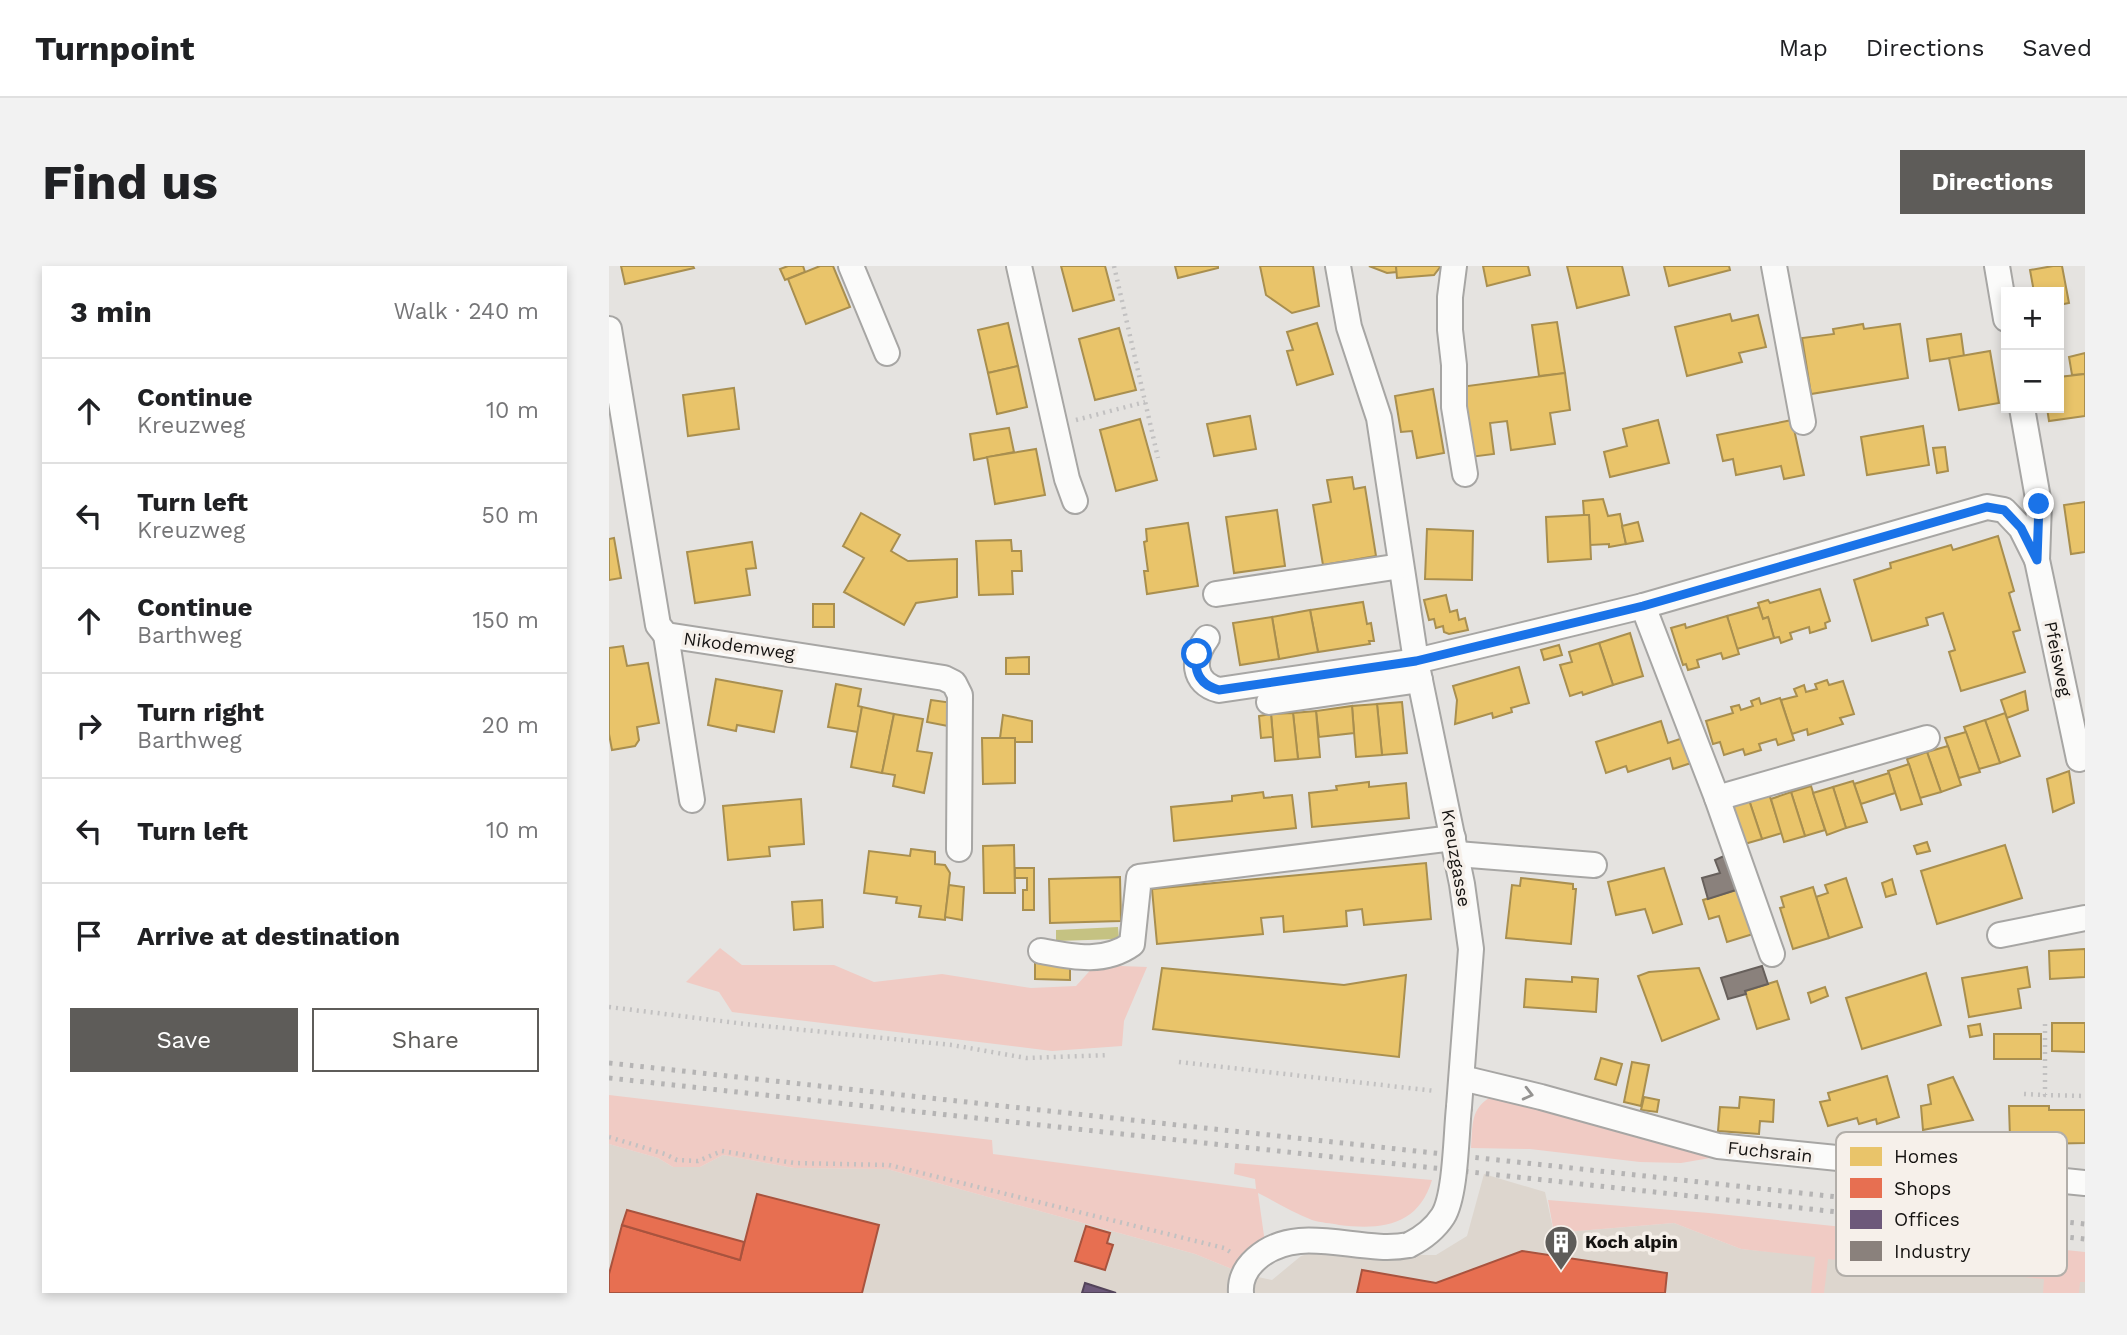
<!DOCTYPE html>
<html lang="en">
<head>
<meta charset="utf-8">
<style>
	body { margin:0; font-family:"Work Sans",sans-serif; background:#f2f2f2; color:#202124 }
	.controls { position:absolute; right:21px; top:21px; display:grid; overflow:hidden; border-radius:0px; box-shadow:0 4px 10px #0003 }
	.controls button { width:63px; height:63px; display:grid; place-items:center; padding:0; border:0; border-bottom:2px solid #e0e0e0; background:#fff; color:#202124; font:35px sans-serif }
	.stop { position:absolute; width:21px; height:21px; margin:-16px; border:5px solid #1a73e8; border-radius:50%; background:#fff }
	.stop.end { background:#1a73e8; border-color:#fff; box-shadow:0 2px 7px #0008 }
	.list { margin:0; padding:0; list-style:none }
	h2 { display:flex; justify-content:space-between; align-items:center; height:91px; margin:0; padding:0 28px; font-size:30px }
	h2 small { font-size:23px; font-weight:400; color:#757577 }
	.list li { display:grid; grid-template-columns:46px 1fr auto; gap:21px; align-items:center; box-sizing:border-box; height:105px; padding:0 28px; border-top:2px solid #e0e0e0 }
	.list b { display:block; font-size:26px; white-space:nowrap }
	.list p { margin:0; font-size:23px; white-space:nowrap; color:#757577 }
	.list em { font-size:23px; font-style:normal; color:#757577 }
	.actions { display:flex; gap:14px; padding:21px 28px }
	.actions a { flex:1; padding:16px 0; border:2px solid #5e5c59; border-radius:0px; text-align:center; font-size:24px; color:#5e5c59 }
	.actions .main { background:#5e5c59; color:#fff }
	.icon { flex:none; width:38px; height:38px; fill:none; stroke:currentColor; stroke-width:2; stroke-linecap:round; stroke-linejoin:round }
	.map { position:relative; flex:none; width:1476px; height:1027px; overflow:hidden; border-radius:0px }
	header { display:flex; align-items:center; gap:42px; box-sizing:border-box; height:98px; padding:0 35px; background:#fff; border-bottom:2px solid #e0e0e0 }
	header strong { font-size:33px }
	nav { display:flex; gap:38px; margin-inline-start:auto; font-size:24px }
	.intro { display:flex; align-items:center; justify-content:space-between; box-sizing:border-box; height:168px; padding:0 42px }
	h1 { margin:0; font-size:49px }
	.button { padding:18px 32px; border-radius:0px; background:#5e5c59; color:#fff; font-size:24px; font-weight:700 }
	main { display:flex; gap:42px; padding:0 42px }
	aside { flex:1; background:#fff; border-radius:0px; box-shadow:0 4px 10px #0003 }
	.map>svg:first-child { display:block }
	.built { fill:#ddd6ce }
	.green { fill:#f0cbc4 }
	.water { fill:#c5c282 }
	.homes { fill:#e9c46a; stroke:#a98f4f; stroke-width:2 }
	.shops { fill:#e76f51; stroke:#a8533e; stroke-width:2 }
	.offices { fill:#6d597a; stroke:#53445a; stroke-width:2 }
	.industry { fill:#8a817c; stroke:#67605c; stroke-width:2 }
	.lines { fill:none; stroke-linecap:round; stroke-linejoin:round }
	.minor-casing { stroke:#a7a6a4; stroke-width:28 }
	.path { stroke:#c2c1c1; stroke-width:4.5; stroke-dasharray:2 5; stroke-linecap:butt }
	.minor { stroke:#fbfbfa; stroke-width:24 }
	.rail { stroke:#b5b4b4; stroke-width:5; stroke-dasharray:3.5 7; stroke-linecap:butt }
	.minor-bridge-casing { stroke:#a7a6a4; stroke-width:28; stroke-linecap:butt }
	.minor-bridge { stroke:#fbfbfa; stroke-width:24 }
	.oneway { stroke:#949391 }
	.route { stroke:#1a73e8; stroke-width:9 }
	.labels { text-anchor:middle; stroke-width:7; stroke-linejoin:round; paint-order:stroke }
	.street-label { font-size:18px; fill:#151311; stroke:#f6f0ea }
	.poi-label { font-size:18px; font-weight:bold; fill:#151311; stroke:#f6f0ea; text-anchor:start }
	.key { fill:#f6f0ea; stroke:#b2aea9; stroke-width:2 }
	.key-label { font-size:19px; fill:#151311 }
</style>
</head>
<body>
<header>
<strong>Turnpoint</strong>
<nav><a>Map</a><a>Directions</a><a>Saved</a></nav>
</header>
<div class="intro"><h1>Find us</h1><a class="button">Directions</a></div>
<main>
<aside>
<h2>3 min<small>Walk · 240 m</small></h2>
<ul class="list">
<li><svg class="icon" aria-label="ahead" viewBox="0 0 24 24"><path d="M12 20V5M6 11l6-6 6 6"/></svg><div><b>Continue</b><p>Kreuzweg</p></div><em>10 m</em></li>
<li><svg class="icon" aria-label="left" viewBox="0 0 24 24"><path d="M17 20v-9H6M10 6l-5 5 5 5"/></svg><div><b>Turn left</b><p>Kreuzweg</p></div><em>50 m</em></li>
<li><svg class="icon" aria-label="ahead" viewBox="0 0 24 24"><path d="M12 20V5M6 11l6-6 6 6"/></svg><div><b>Continue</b><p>Barthweg</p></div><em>150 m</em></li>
<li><svg class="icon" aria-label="right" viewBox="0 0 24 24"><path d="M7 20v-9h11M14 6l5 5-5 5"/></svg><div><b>Turn right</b><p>Barthweg</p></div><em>20 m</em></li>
<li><svg class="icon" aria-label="left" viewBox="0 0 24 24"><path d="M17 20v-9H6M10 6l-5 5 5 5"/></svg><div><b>Turn left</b></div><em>10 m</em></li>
<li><svg class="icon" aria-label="arrive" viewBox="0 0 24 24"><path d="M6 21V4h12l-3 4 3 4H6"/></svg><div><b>Arrive at destination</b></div></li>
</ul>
<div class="actions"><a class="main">Save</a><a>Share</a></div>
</aside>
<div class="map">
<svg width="1476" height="1027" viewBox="0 0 1476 1027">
	<rect width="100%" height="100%" fill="#e5e3e0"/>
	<path class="built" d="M0 878 49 892 64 901H91L114 889 185 902 278 903 586 988 635 1008 663 1014 692 990 734 978 797 989H827L858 970 875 908 936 926 945 967 1065 957 1132 983 1476 1016V1027H0Z"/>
	<g class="green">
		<path d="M111 682 133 699H225L265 716 333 708 422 722 467 720 486 699 538 701 515 755 513 780 443 785 123 746 110 726 77 716Z"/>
		<path d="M0 829 383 874 384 888 647 923 646 913 625 908 626 897 823 914C809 960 773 964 730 959 722 957 712 957 703 954 685 947 667 936 649 927L657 984 635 1008 586 988 278 903 185 902 114 889 91 901H64L49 892 0 878Z"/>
		<path d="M883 830 1113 890 1072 897 1031 896 921 883 862 882C864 858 861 843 883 830Z"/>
		<path d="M939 934 1100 947 1476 986V1016H1471L1470 1027H1434L1435 1013 1219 993 1215 1027H1202L1206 991 1132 983 1065 957 945 967Z"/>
	</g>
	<path class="water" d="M509 661 510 673 447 675V664Z"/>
	<g class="homes">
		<path d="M12 0H84L85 2 16 18Z"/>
		<path d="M179 0H194L196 6 176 14 171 3Z"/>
		<path d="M211 0H224L241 41 197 58 179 13Z"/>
		<path d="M452 0H496L505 34 464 45Z"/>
		<path d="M566 0H609V2L569 12Z"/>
		<path d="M651 0H704L710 40 683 47 657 29Z"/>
		<path d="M760 0H787L788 6 778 7Z"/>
		<path d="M787 0H832L825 9 788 12Z"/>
		<path d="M874 0H919L921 9 878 20Z"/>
		<path d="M958 0H1013L1020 29 968 42Z"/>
		<path d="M1055 0H1120L1121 4 1060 20Z"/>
		<path d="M1444 0H1453L1460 37 1450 39V26H1425L1421 4Z"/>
		<path d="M1121 48 1123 55 1149 49 1157 81 1130 87 1133 96 1078 110 1066 61Z"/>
		<path d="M948 56 956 107 930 110 923 59Z"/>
		<path d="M399 57 409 100 379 107 369 64Z"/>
		<path d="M708 57 724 108 688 119 678 85 684 84 678 66Z"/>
		<path d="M1254 58 1255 63 1291 58 1299 112 1202 128 1193 72 1225 68 1224 63Z"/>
		<path d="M510 62 527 124 486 134 470 73Z"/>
		<path d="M1352 68 1355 90 1321 95 1318 73Z"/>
		<path d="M1381 85 1390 137 1350 144 1340 92Z"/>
		<path d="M1476 87V108L1463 109 1460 91Z"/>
		<path d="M409 100 418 141 388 148 379 107Z"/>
		<path d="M956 107 961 144 941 147 946 178 902 184 898 155 881 157 885 188 861 191 851 121Z"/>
		<path d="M1476 108V150L1440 155 1438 142H1450V111Z"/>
		<path d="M125 122 130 163 79 170 74 129Z"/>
		<path d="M824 123 835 187 808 192 803 165 792 166 786 130Z"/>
		<path d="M641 150 647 183 605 190 598 158Z"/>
		<path d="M531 153 548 214 507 225 491 164Z"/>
		<path d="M1049 154 1060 197 1001 211 995 186 1018 180 1014 163Z"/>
		<path d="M1183 154 1195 209 1175 213 1172 200 1127 209 1124 193 1114 195 1108 169Z"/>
		<path d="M1314 160 1320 199 1258 209 1252 171Z"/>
		<path d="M400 162 405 186 365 194 361 168Z"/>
		<path d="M1336 181 1339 205 1328 207 1324 182Z"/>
		<path d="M427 183 436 229 386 238 378 191Z"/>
		<path d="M743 211 745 223 756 221 767 290 714 299 704 239 722 236 718 214Z"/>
		<path d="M994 233 999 250 1011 248 1017 278 1000 281V278L981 279 980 249H975L974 235Z"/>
		<path d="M1476 236V286L1462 288 1455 239Z"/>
		<path d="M668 244 676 300 625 307 617 251Z"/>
		<path d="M252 247 291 269 282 285 299 295 348 293V331L307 337 295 359 235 326 255 292 234 280Z"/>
		<path d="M975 249H980L982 293 939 296 937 251Z"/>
		<path d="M1029 256 1034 275 1017 278 1013 260Z"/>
		<path d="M579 257 589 320 538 328 535 305H539L535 276 538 275 537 263Z"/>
		<path d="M818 263 864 265 863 314 816 313Z"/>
		<path d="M1389 270 1405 325 1400 327 1411 364 1404 366 1416 406 1352 425 1340 386 1346 384 1334 347 1317 352 1319 359 1263 375 1245 314 1282 302 1281 297 1342 279 1344 284Z"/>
		<path d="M5 272 12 312 0 314V273Z"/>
		<path d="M402 274 403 285H412L413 305H403L404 328 370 329 367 275Z"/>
		<path d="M143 276 147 302 137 303 141 329 86 337 78 286Z"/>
		<path d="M1211 323 1221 355 1216 357 1217 362 1201 367 1200 361 1181 367 1183 373 1172 377 1170 371 1165 372 1159 351 1154 353 1149 337 1159 334 1161 337Z"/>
		<path d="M837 329 841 346 848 344 850 354 856 352 859 364 840 368 835 366 834 360 827 362 825 353 820 354 815 334Z"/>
		<path d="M754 336 758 358 762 357 765 375H760L761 378 709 386 701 344Z"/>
		<rect x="204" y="338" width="21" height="23"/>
		<path d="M1150 341 1154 353 1159 351 1165 372 1128 383 1118 350Z"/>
		<path d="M701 344 709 386 670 393 663 351Z"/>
		<path d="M1118 350 1130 388 1114 393 1112 387 1088 394 1090 401 1079 404 1077 398 1074 399 1062 362 1076 358 1077 362Z"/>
		<path d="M663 351 670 393 631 399 624 357Z"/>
		<path d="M1021 367 1034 410 1004 419 990 377Z"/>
		<path d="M990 377 1004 419 974 429 973 426 961 430 951 399 963 396 960 386Z"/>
		<path d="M950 379 953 389 935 394 932 384Z"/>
		<path d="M14 380 18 400 39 397 50 457 28 461 30 474 26 480 3 484 0 468V382Z"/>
		<path d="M420 391V408H397V392Z"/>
		<path d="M910 401 920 437 902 442 903 446 884 452 883 447 846 458 848 434 844 420Z"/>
		<path d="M107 413 173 425 165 466 128 459 127 465 99 459Z"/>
		<path d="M1218 414 1220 419 1234 415 1245 448 1231 452 1234 458 1199 469 1198 463 1183 468 1172 434 1188 430 1185 423 1195 419 1197 426 1208 423 1206 418Z"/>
		<path d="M227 418 252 423 249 440 253 441 249 466 219 461Z"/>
		<path d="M1416 425 1419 444 1398 452 1392 434Z"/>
		<path d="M1150 432 1152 438 1171 432 1185 474 1169 479 1167 473 1150 478 1152 484 1136 489 1134 483 1115 489 1111 476 1104 478 1097 455 1124 447 1122 441 1130 439 1132 444 1144 440 1142 435Z"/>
		<path d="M322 434 344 437V461L318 456Z"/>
		<path d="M793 436 798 487 773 489 768 438Z"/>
		<path d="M768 438 773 489 747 491 743 440Z"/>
		<path d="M743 440 745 467 710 471 707 445Z"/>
		<path d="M253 441 285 448 273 507 242 501Z"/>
		<path d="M707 445 711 491 689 493 684 447Z"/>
		<path d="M684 447 689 493 666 495 662 448Z"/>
		<path d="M1396 447 1411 490 1391 497 1376 454Z"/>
		<path d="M285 448 314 453 308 485 323 487 315 527 284 520 286 509 273 507Z"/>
		<path d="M662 448 664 471 652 472 650 450Z"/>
		<path d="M394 449 423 455V476H406V472H391Z"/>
		<path d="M1376 454 1391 497 1370 503 1355 461Z"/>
		<path d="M1052 455 1059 477 1074 472 1082 497 1064 503 1061 492 1019 506 1017 500 997 507 987 476Z"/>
		<path d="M1357 466 1371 506 1350 512 1336 472Z"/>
		<path d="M373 472H406V517L374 518Z"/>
		<path d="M1339 480 1352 519 1332 526 1318 486Z"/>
		<path d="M1318 486 1332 526 1311 532 1298 493Z"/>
		<path d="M1300 498 1313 538 1292 544 1279 505Z"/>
		<path d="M1460 505 1465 537 1444 546 1438 513Z"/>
		<path d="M1280 507 1286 527 1252 538 1245 518Z"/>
		<path d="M1244 515 1258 556 1237 562 1224 521Z"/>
		<path d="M760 516V521L797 517 800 552 703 561 700 527 728 524 727 520Z"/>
		<path d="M1202 520 1216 564 1196 570 1182 526Z"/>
		<path d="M1224 521 1237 562 1218 569 1204 527Z"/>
		<path d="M1159 525 1173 567 1153 573 1139 531Z"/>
		<path d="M654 526 655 532 683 529 687 562 565 575 562 541 623 535V530Z"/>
		<path d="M1182 526 1196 570 1175 576 1162 533Z"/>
		<path d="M1139 531 1153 573 1132 579 1119 537Z"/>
		<path d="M192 533 195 578 160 581 161 590 119 594 114 540Z"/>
		<path d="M1318 576 1321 585 1308 588 1305 580Z"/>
		<path d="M405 579 406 627H375L374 580Z"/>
		<path d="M1396 579 1413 632 1328 658 1312 605Z"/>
		<path d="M302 583 326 586V598L336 599 341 607 336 654 310 651 312 640 287 637 288 631 255 627 260 585 301 590Z"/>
		<path d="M817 597 822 653 755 659 753 643 737 645 738 660 675 666 674 650 652 652 654 668 548 678 543 623Z"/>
		<path d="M406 602H425V644H414V624H418V612H406Z"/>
		<path d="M1055 602 1073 658 1044 667 1036 643 1007 649 999 616Z"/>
		<path d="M511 611 512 655 441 657 440 613Z"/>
		<path d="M912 612 964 618V623H967L962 678 897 672 903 619 911 620Z"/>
		<path d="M1237 612 1253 661 1220 672 1207 631 1219 627 1216 619Z"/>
		<path d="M1283 613 1287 628 1277 631 1273 617Z"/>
		<path d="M340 619 355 621 353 654 336 651Z"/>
		<path d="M1204 621 1220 672 1184 683 1171 642 1175 641 1172 631Z"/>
		<path d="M1130 623 1144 668 1118 676 1110 650 1100 653 1094 634Z"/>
		<path d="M213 634 214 661 185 664 183 636Z"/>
		<path d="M1476 683V711L1441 713 1440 685Z"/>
		<path d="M426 695H461V714L426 713Z"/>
		<path d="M1418 701 1421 721 1409 723 1412 742 1360 751 1353 712Z"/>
		<path d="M553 702 735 719 797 709 790 791 544 763Z"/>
		<path d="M1090 702 1110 753 1053 775 1029 710 1040 706Z"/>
		<path d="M1317 707 1332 759 1253 783 1237 732Z"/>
		<path d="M963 711 989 713 987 746 915 741 917 713 963 716Z"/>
		<path d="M1168 715 1180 753 1148 763 1136 725Z"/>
		<path d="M1216 721 1219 730 1202 737 1199 727Z"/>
		<path d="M1443 757H1476V786L1443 785Z"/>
		<path d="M1371 758 1373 769 1361 771 1359 760Z"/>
		<rect x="1385" y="768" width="47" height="25"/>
		<path d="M992 792 1013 798 1007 819 986 813Z"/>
		<path d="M1023 796 1040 799 1032 840 1015 836Z"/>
		<path d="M1278 810 1290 851 1268 858 1267 853 1250 858 1248 852 1219 860 1211 836 1221 834 1219 827Z"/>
		<path d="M1344 811 1364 854 1314 864 1312 840 1322 838 1319 819Z"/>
		<path d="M1035 831 1050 834 1048 846 1032 844Z"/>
		<path d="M1131 831 1165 834 1164 856 1151 855 1150 868 1109 865 1111 841 1130 842Z"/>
		<path d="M1400 840H1440V844H1476V877L1430 878 1429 872H1401Z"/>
	</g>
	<g class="shops">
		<path d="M148 928 270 959 253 1027H0V1008L13 959 131 994Z"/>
		<path d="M18 944 135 976 131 994 13 959Z"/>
		<path d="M477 960 501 967 498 977 504 979 496 1004 466 995Z"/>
		<path d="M913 985 1058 1007 1056 1027H748L753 1004 827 1017Z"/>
	</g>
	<path class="offices" d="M476 1017 507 1027H473Z"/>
	<g class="industry">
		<path d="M1117 589 1130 623 1099 633 1093 612 1111 607 1106 594Z"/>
		<path d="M1153 700 1159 718 1136 725 1137 728 1119 733 1112 712Z"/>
	</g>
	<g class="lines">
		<defs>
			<g id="minor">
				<path d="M242 0 278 87"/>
				<path d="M410 0 458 213 466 235"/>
				<path d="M729 0 740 61 770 152 807 395 853 618 862 683 850 841"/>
				<path d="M845 0 841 31V64L845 99V141L856 208"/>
				<path d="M1165 0 1194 156"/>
				<path d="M1388 0 1397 53"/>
				<path d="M0 63 49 359 57 369 290 405 335 412 345 417 351 429 350 583"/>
				<path d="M1413 142 1430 238 1428 294 1470 493"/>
				<path d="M607 328 792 300"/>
				<path d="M1034 340 1108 532 1163 688"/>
				<path d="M57 369 83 534"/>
				<path d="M598 372C583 392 583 417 610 424L807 395 1034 340 1378 241 1395 244 1412 262 1428 294"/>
				<path d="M660 436 811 414"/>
				<path d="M1108 532 1318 472"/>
				<path d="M848 588 985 599"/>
				<path d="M1391 669 1476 652"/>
				<path d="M432 685C464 691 495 698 523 678L530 611 844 572"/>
				<path d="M853 812 932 831 1109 880 1476 917"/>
				<path d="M632 1027C631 1014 637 1002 647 993 689 955 750 989 800 979"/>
			</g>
		</defs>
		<use href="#minor" class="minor-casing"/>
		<g class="path">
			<path d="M505 0 549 192"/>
			<path d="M467 154 536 136"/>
			<path d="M0 741 136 758 343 779 417 792 500 789"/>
			<path d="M1436 758V829L1476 830"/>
			<path d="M570 796 826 825"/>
			<path d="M1415 828 1436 829"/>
			<path d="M0 871 56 888 68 894 89 895 113 885 185 897 280 899 615 982 623 987"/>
		</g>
		<use href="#minor" class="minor"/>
		<g class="rail">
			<path d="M0 797 1476 958"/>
			<path d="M0 812 1476 973"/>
		</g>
		<defs>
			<path id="minor-bridge" d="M800 979C814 972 825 964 834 950 847 929 847 868 850 841"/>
		</defs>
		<use href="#minor-bridge" class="minor-bridge-casing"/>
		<use href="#minor-bridge" class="minor-bridge"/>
	</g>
	<defs><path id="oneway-chevron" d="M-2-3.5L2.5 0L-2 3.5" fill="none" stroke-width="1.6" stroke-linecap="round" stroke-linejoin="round" transform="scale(1.75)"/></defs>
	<use class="oneway" href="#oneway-chevron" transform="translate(919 828) rotate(14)"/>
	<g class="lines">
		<path class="route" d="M588 388C584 407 592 419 610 424L807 395 1034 340 1378 241 1395 244 1412 262 1428 294 1430 238"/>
	</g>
	<defs>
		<symbol id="building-pin" viewBox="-11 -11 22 30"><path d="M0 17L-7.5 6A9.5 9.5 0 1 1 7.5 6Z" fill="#5e5c59" stroke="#f6f0ea"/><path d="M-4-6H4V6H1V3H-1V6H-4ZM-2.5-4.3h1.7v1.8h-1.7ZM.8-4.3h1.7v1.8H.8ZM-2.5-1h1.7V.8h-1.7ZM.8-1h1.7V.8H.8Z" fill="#fff"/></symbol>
	</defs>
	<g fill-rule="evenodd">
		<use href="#building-pin" x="933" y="957" width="38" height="52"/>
	</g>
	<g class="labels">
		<g class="street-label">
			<text transform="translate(130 380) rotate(8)" y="6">Nikodemweg</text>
			<text transform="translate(1449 393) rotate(78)" y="6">Pfeisweg</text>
			<text transform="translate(847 592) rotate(80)" y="6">Kreuzgasse</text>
			<text transform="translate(1161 886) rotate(6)" y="6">Fuchsrain</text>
		</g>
		<g class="poi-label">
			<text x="976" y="982">Koch alpin</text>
		</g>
	</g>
	<rect x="1227" y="866" width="231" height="144" rx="10" class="key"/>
	<rect x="1241" y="881" width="32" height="19" fill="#e9c46a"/>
	<rect x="1241" y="912" width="32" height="20" fill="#e76f51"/>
	<rect x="1241" y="944" width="32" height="19" fill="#6d597a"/>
	<rect x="1241" y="975" width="32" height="20" fill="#8a817c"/>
	<g class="key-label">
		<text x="1285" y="897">Homes</text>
		<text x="1285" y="929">Shops</text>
		<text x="1285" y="960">Offices</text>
		<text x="1285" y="992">Industry</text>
	</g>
</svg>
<div class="controls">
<button>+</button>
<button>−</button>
</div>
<div class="stop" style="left:588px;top:388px"></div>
<div class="stop end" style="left:1430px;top:238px"></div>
</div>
</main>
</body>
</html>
